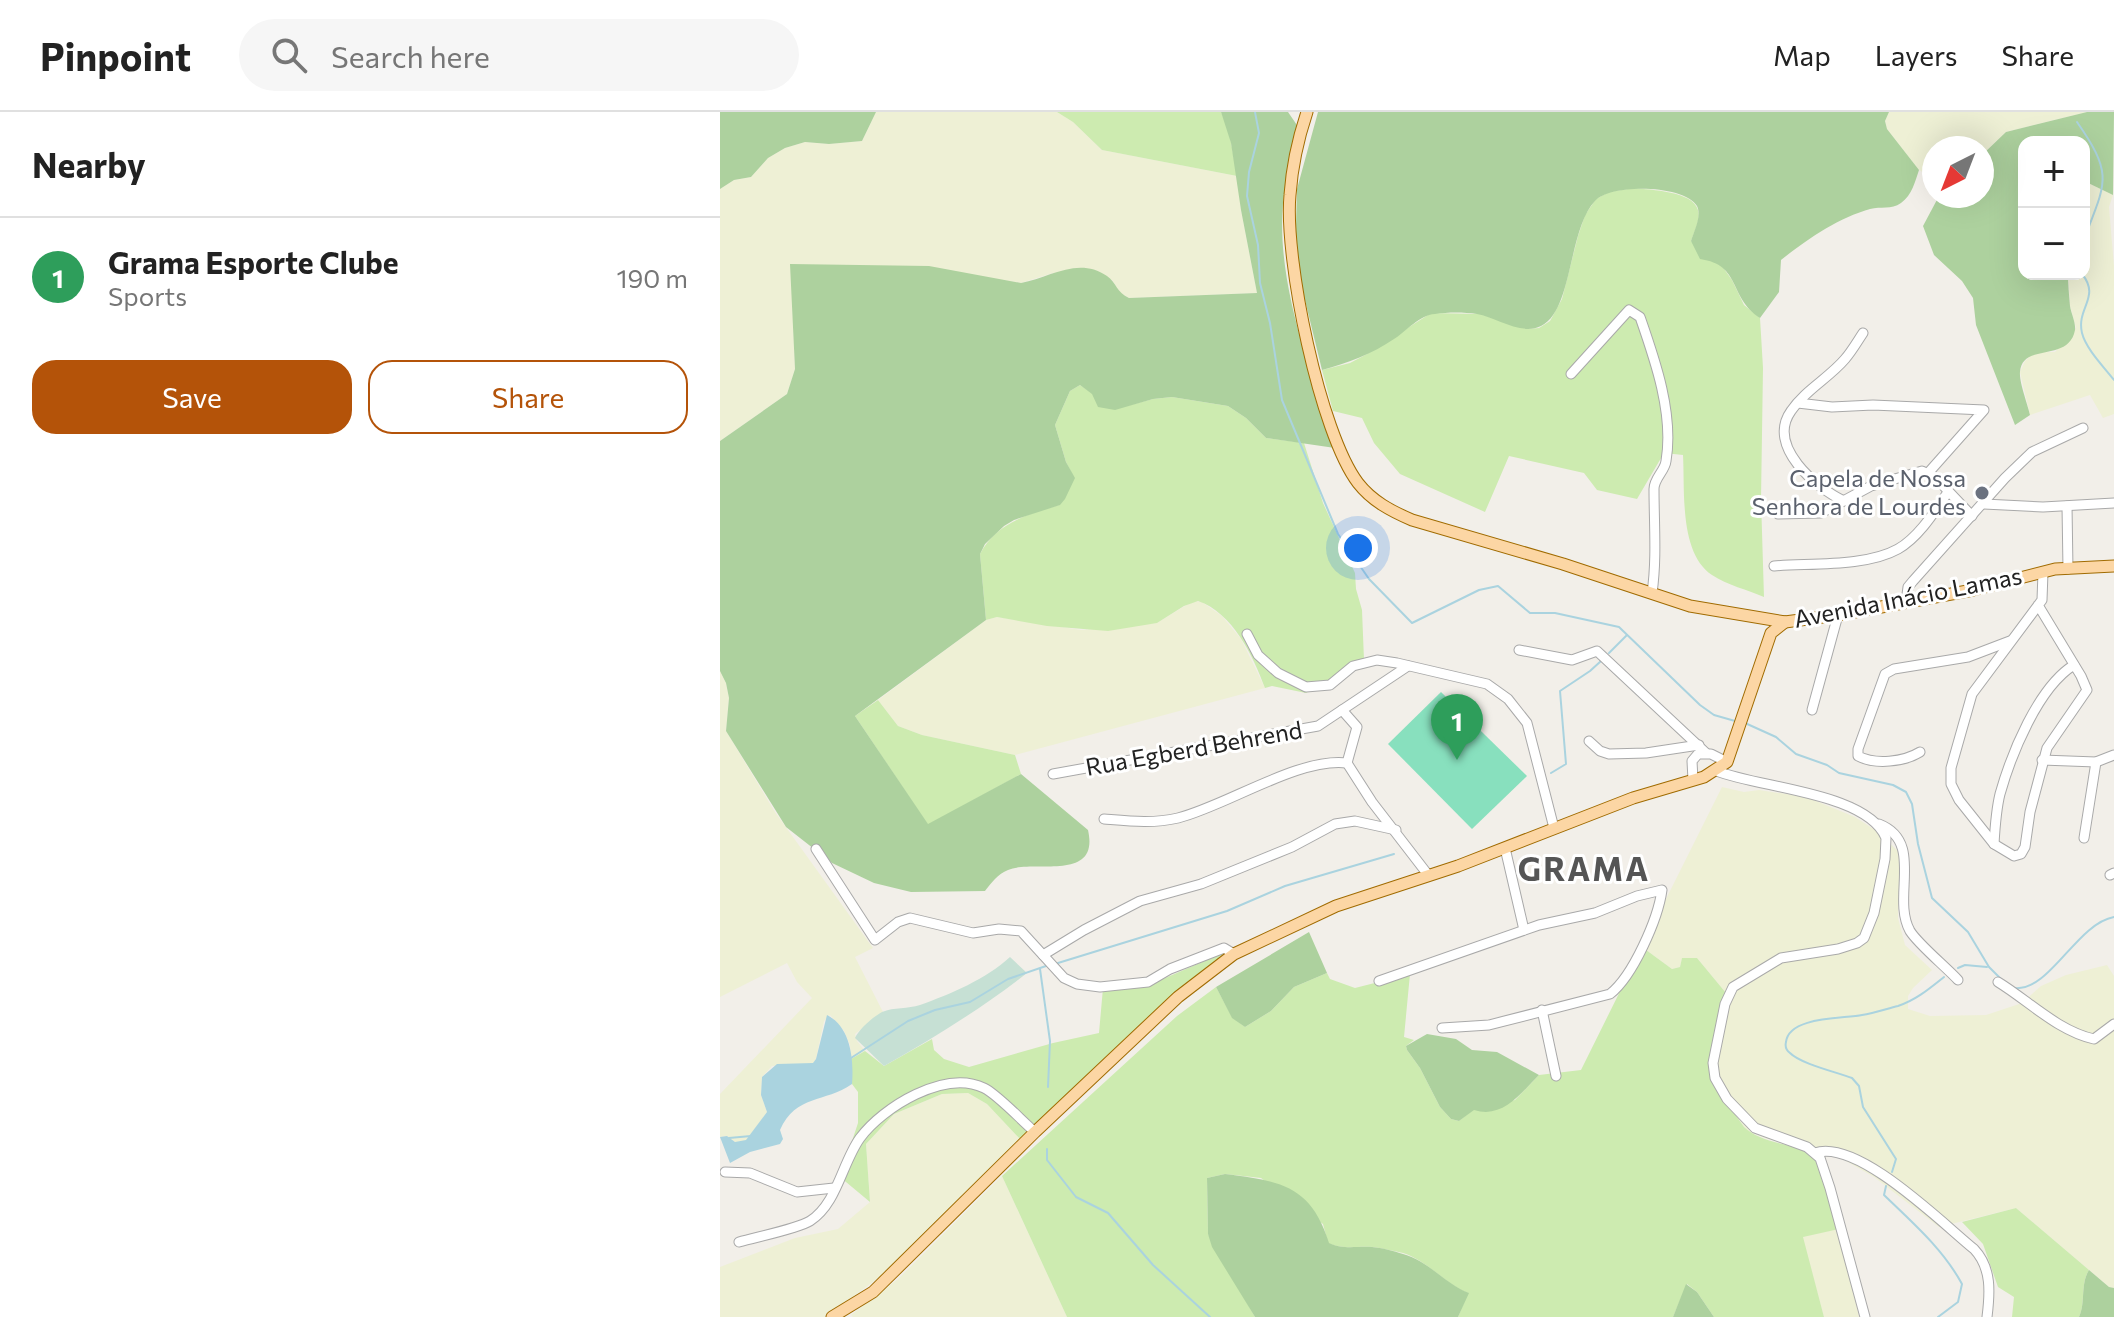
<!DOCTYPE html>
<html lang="en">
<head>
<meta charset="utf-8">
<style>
	body { margin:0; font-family:Commissioner,sans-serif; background:#f6f6f6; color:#222 }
	.controls { position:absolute; right:24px; top:24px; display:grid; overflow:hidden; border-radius:16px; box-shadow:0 8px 32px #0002 }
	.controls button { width:72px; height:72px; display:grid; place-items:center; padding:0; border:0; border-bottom:2px solid #e0e0e0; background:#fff; color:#222; font:40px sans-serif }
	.compass { position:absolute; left:1202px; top:24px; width:72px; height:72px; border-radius:50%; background:#fff; box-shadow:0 8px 32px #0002; rotate:222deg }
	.you { position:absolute; left:638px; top:436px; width:28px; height:28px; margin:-20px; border:6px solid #fff; border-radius:50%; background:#1a73e8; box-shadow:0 0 0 12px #1a73e833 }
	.badge { display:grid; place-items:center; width:52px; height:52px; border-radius:50%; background:#b45309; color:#fff; font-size:26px; font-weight:700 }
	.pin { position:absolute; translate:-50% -66px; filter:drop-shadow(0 2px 4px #0008) }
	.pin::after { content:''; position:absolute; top:42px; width:28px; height:24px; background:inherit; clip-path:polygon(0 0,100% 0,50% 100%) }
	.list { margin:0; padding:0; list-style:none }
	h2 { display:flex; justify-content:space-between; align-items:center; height:104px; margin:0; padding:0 32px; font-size:34px }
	h2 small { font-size:26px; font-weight:400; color:#767676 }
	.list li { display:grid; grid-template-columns:52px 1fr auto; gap:24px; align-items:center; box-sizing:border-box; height:120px; padding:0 32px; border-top:2px solid #e0e0e0 }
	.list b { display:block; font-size:30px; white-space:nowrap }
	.list p { margin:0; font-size:26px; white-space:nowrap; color:#767676 }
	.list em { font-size:26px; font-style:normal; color:#767676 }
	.actions { display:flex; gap:16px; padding:24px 32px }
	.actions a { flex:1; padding:18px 0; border:2px solid #b45309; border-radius:24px; text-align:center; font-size:28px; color:#b45309 }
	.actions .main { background:#b45309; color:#fff }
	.icon { flex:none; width:44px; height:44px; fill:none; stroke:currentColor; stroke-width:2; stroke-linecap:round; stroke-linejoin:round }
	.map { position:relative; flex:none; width:1394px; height:1205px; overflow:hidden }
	header { display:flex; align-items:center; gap:48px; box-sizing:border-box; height:112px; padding:0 40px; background:#fff; border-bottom:2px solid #e0e0e0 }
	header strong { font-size:38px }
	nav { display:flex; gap:44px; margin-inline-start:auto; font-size:28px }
	.search { width:560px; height:72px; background:#f6f6f6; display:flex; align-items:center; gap:20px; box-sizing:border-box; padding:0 28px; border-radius:44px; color:#767676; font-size:30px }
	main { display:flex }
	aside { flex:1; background:#fff }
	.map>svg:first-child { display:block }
	.farmland { fill:#eef0d5 }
	.grass { fill:#cdebb0 }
	.forest { fill:#add19e }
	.wetland { fill:#c6e0d4 }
	.pitch { fill:#88e0be }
	.water { fill:#aad3df }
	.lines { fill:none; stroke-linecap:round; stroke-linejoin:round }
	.stream { stroke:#aad3df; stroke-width:2 }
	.minor-casing { stroke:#a9a9a9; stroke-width:11 }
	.major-casing { stroke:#a06b00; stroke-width:13 }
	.minor { stroke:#fff; stroke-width:9 }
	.major { stroke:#fcd6a4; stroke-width:11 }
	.worship-dot { fill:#6b7280; stroke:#fff; stroke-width:3 }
	.labels { text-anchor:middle; stroke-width:6; stroke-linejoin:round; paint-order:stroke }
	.worship-label { font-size:24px; fill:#5b616d; stroke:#fff; text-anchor:end }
	.street-label { font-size:24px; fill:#222; stroke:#fff }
	.district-label { font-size:32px; font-weight:bold; letter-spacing:2px; fill:#555; stroke:#fff }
</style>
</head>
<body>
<header>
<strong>Pinpoint</strong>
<div class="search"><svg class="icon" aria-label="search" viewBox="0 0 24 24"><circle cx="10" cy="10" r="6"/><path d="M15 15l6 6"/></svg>Search here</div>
<nav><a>Map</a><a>Layers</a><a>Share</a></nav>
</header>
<main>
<aside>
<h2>Nearby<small></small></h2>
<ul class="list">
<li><span class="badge" style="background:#2e9e5b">1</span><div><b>Grama Esporte Clube</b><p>Sports</p></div><em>190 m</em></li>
</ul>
<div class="actions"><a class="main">Save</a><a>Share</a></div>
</aside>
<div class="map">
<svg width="1394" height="1205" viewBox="0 0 1394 1205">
	<rect width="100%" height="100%" fill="#f2efe9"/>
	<g class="farmland">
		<path d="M156 0H337L353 10 382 38 517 64 521 98 537 181 409 186 400 181 392 168 333 161 301 171 267 166 72 183 75 257 67 282 0 329V77L14 68 31 65 48 46 65 36 85 30 109 32 142 29Z"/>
		<path d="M1169 0H1367L1286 20 1262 43V36H1214V67L1199 58 1167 17 1165 9Z"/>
		<path d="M1364 69 1393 83 1389 95 1394 154V302L1383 306 1370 283 1310 303 1300 260 1305 249 1310 244 1320 240H1335L1356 216 1350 194 1348 162H1364Z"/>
		<path d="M473 489 482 490 502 504 521 527 545 576 295 643 202 623 178 614 158 588 266 508 277 505 361 518 437 511Z"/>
		<path d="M0 559 6 571 9 586 6 619 55 700 153 836 135 845 163 900 135 922 137 929 145 939 131 947 130 933 124 919 110 903 104 909 96 947 93 952 52 954 42 965 41 983 47 1000 26 1029 15 1030 7 1024 0 1025V982L92 886 77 870 67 851 0 885Z"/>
		<path d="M1002 675 1024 680 1039 678 1086 685 1135 705 1158 720 1180 741 1178 806 1185 833 1212 858 1193 876 1188 884V897L1210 904 1266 903 1302 891 1321 874 1346 863 1387 853 1394 864V1176L1389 1175 1296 1096 1219 1115 1154 1065 1114 1042 1048 1027 1029 1020 1024 1015 993 971 1006 881 977 846H962L960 855 952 857 922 835Z"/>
		<path d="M248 981 267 992 300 1027 161 1164 105 1205H0V1155L75 1126 118 1117 150 1090 146 1032 174 1002 222 982Z"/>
		<path d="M282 1064 347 1205H133L131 1203 178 1167Z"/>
		<path d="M1119 1117 1139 1205H1104L1082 1124Z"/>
	</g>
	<g class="grass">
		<path d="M337 0H501L509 19 517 64 382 38 353 10Z"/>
		<path d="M914 76C931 78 973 79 978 98 981 107 974 120 971 129L989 147 1002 154 1012 168 1024 193 1040 206 1043 256 1041 387 1044 485C1028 478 1007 473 992 463 959 441 965 379 963 343L944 341 917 387 877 378 864 361 789 344 765 400 680 362 654 331 642 306 613 299 602 258 630 251 647 242 711 201 760 202 808 217 819 216 830 209 842 187 858 124 865 103 876 87 889 80Z"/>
		<path d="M360 273 395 297 433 287 452 285 508 294 526 306 546 326 584 331 603 391 635 461 636 477 642 498 644 548 586 581 552 574 545 576C533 544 513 501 478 489L464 494 437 511 388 519 327 514 277 505 266 508 260 442C276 411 308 402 339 393L354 366 346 350 335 313 350 279Z"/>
		<path d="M158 588 178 614 202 623 295 643 301 662 208 713 135 604Z"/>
		<path d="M517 835 300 1027 267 992 248 981 222 982 174 1002 146 1032 150 1090 120 1065 138 1011V980L132 972 131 947 145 939 164 954 212 927 214 938 224 947 249 955 333 931 379 921 383 876H422Z"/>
		<path d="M922 835 952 857 960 855 962 846H977L1006 881 993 971 1024 1015C1040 1031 1082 1036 1104 1040L1119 1117 1083 1125 1104 1205H994L977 1180 967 1172 953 1205H738L748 1181C725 1172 708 1149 683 1141 673 1139 662 1136 652 1135 635 1134 625 1138 608 1131L603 1112 541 1066 505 1062 487 1066 488 1122 535 1205H347L282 1064 457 904 496 875 512 905 525 915 551 899 574 875 607 861 610 867 635 876 690 862 684 925 694 928 686 934 687 938 700 956 720 995 731 1007 739 1009 754 997 795 988 819 963 861 958Z"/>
		<path d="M1296 1096 1369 1158C1360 1173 1366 1190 1359 1205H1292L1294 1185 1278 1175 1263 1132 1242 1110Z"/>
	</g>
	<g class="forest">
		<path d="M0 0H156L142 29 109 32 85 30 65 36 48 46 31 65 14 68 0 77Z"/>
		<path d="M501 0H568L581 19C573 43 565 66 563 91 556 172 591 259 615 336L546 326 526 306 508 294 452 285 433 287 395 298 378 295 372 282 360 273 350 279 335 313 346 350 355 366 345 387 340 393 294 408 284 414 265 432 260 442 266 508 135 604 208 712 301 662 368 718C380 771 314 747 288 758 278 762 271 771 265 779L191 780 154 771 112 751 66 715 6 619 9 586 6 571 0 559V329L67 282 75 257 70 152 209 154 301 171C329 166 358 144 387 164 396 170 397 181 409 186L537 181 521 98 511 31Z"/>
		<path d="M598 0H1169L1165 9 1167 17 1199 58C1195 70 1192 83 1181 91 1171 98 1161 94 1150 97 1118 106 1086 128 1061 148L1059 180 1040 206C1008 185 1022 153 980 147L971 129C974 119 982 104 977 94 965 73 891 71 875 89 848 117 853 199 821 214 801 224 776 205 757 202 744 200 728 200 715 202 699 203 687 219 674 227 652 242 628 251 602 258L575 147 577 77Z"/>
		<path d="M1367 0H1394L1393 83 1364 69V30H1304V162H1348C1348 172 1349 183 1350 194 1351 201 1356 211 1355 218 1349 251 1302 230 1300 260 1299 270 1308 293 1310 303L1295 313 1256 213 1253 186 1242 169 1214 143 1203 114 1219 84H1262V43L1286 20Z"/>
		<path d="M589 820 607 861 574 875 551 899 525 915 512 906 496 875Z"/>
		<path d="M707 922 736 927 752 938 777 940 819 963C800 982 783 1007 754 998L739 1009 731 1007 720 995 700 956 687 938 686 934Z"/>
		<path d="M505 1062C560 1069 591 1073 609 1131 625 1138 635 1134 652 1135 662 1136 674 1139 683 1142 709 1149 725 1172 749 1181L738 1205H535L492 1135 488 1122 487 1066Z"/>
		<path d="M1369 1158 1389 1175 1394 1176V1205H1359C1366 1190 1360 1173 1369 1158Z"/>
		<path d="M966 1172 977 1180 994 1205H953Z"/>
	</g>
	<path class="wetland" d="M290 845 307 861C262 896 214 926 164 954L135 926C139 917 153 905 162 900 174 895 188 897 200 893 231 882 266 867 290 845Z"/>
	<path class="pitch" d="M721 580 807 664 752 717 668 632Z"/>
	<path class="water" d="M107 903C131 915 134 948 132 972 105 991 76 982 60 1018L63 1027 60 1032 30 1040 10 1051 0 1025 7 1024 15 1030 26 1028 47 1000 41 983 42 965 57 952 93 951 96 947Z"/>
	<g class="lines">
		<g class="stream">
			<path d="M535 0 539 21 529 60 527 84 538 133 540 171 550 211 562 288 618 422 649 467 692 511 759 478 778 474 810 501H835L899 515 980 593 994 603 1015 609"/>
			<path d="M1357 10C1394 63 1386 70 1364 127"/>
			<path d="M1362 162C1381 185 1356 196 1362 221 1366 237 1384 255 1394 268"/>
			<path d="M889 541 907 523"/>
			<path d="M1025 611 1056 625 1076 642 1107 653 1119 661 1173 673 1186 680 1192 692 1198 732 1212 786 1248 820 1269 855 1280 866"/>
			<path d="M831 661 846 652 840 579 870 559 881 549"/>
			<path d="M338 851 507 799 565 774 674 742"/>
			<path d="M1238 856 1245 853 1267 855"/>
			<path d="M320 857 330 929 328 975"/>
			<path d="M1294 876C1330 880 1356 812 1394 805"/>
			<path d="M131 946 188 909 215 898 250 890 288 867 326 854"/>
			<path d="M9 1026 31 1024"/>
			<path d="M327 1037V1048L356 1085 388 1101 433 1153 490 1205"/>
			<path d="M1172 1060 1176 1047 1143 995 1139 974 1132 966C1116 960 1081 952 1070 941 1066 938 1065 934 1066 930 1069 904 1124 907 1142 903 1154 901 1166 897 1178 894 1196 888 1209 877 1224 865"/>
			<path d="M1166 1074 1164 1083C1193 1111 1223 1137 1242 1172L1238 1190 1218 1205"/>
		</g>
		<defs>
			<g id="minor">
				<path d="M851 262 909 198 920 205C935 248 954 302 946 349 945 359 934 366 934 377 934 412 937 446 932 481"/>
				<path d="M1078 291 1112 295 1153 293 1264 298 1209 360"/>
				<path d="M1124 389C1096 376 1046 334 1071 299 1085 278 1109 266 1125 247 1132 239 1137 230 1143 221"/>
				<path d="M1264 392 1323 395 1394 391"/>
				<path d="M1347 394 1348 457"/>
				<path d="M1058 402 1101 401 1151 374 1202 359 1215 365 1252 404"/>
				<path d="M1054 454C1090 451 1146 455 1178 437 1199 425 1215 399 1228 380"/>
				<path d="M1186 490 1188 475 1193 469 1285 366 1312 340 1363 316"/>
				<path d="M1318 493 1361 564 1367 578 1327 636 1310 700 1305 735 1301 742 1294 744 1274 732 1239 688 1231 672V656L1252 582 1322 488 1323 460"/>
				<path d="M527 522 538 543 558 561 586 575 610 573 633 554 657 548 677 551 767 572 788 587 807 611 834 716"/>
				<path d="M799 538 852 548 877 539 986 641"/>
				<path d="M622 598 637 615 627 651 652 690 709 764"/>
				<path d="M1092 598 1118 503"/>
				<path d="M869 629 880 639 889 642 926 641 979 633"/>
				<path d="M1200 640C1184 650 1155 653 1138 644V637L1165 562 1174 557 1248 545 1290 529"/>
				<path d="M1322 648 1376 650 1394 643"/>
				<path d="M997 659C1038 676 1147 680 1166 726L1165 747 1154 801 1144 826 1137 831 1118 837 1061 846 1013 875 1005 892 993 951 995 966 1007 987 1035 1016 1087 1035 1100 1046 1110 1076 1145 1205"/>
				<path d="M333 662 598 614 688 554"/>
				<path d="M973 668 972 649 978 642H991L1007 650"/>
				<path d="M384 707C408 709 433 712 458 706 506 694 579 645 627 651"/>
				<path d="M1159 712C1205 730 1171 785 1190 819 1198 832 1226 855 1238 868"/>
				<path d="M1364 726 1376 650"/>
				<path d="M1274 732C1275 715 1276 698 1280 682 1291 643 1318 575 1354 553"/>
				<path d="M785 736 804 818"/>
				<path d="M96 737 155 828 178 810 190 806 253 821 279 817 301 819 344 866 357 872 380 875 428 870 450 857 504 836 514 842"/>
				<path d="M1390 763 1394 761"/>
				<path d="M323 843 364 818 420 789 481 772 572 735 615 712 635 709 676 718"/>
				<path d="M659 869 819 813 875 801 917 784 942 778C938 807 913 864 890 882L769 913 722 916"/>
				<path d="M1278 870C1309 889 1338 919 1374 927L1394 912"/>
				<path d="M822 898 836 964"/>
				<path d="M1095 1041C1137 1026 1222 1111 1254 1137 1272 1156 1270 1181 1267 1205"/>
				<path d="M5 1060 30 1061 77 1080 114 1076"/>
				<path d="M19 1130C36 1125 77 1117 90 1109 117 1092 122 1051 140 1026 163 995 225 957 264 976 277 982 302 1009 315 1020"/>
			</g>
			<g id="major">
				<path d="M587 0C578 27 572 54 570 83 564 146 600 321 638 371 652 389 671 399 692 408L843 452 970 494 1065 510 1118 503 1253 478 1335 457 1394 454"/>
				<path d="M112 1205 153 1180 315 1020 458 885 514 842 616 794 738 754 913 686 984 665 1007 650 1051 521 1065 510"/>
			</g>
		</defs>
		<use href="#minor" class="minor-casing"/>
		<use href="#major" class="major-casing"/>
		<use href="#minor" class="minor"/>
		<use href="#major" class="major"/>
	</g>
	<circle class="worship-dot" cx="1262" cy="381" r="8"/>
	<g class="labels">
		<g class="worship-label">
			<text x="1246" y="375">Capela de Nossa<tspan x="1246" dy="28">Senhora de Lourdes</tspan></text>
		</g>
		<g class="street-label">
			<text transform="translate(1188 486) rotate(-11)" y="8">Avenida Inácio Lamas</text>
			<text transform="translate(474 637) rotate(-10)" y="8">Rua Egberd Behrend</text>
		</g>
		<g class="district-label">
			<text x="864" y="769">GRAMA</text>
		</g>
	</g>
</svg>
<div class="controls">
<button>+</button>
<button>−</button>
</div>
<svg class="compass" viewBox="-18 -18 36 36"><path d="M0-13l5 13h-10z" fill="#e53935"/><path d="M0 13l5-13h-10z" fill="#767676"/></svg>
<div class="you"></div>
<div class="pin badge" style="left:737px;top:648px;background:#2e9e5b">1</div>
</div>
</main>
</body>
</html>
